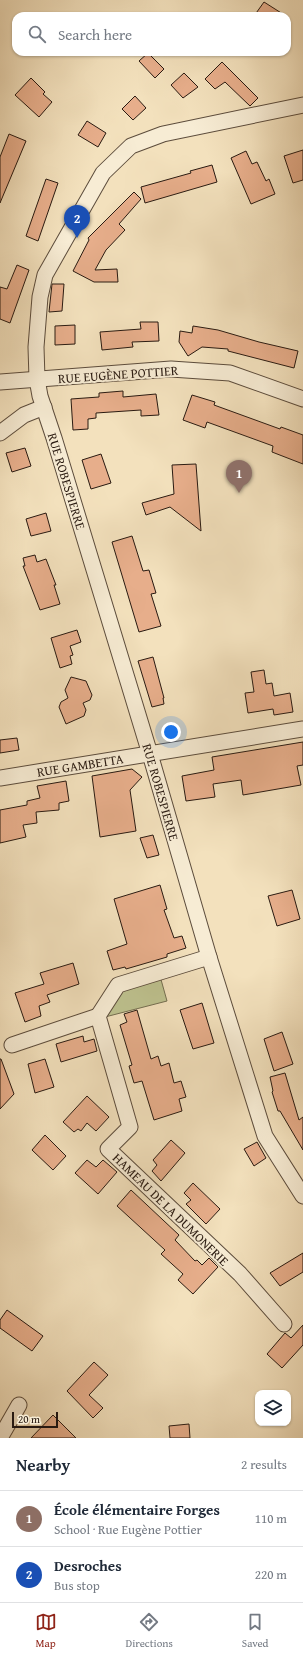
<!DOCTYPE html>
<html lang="en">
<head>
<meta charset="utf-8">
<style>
	body { margin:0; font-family:"Gentium Book Plus",serif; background:#f2f2f3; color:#1f2937 }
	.controls { position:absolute; right:12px; bottom:12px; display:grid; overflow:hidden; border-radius:8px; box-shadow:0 1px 3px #0004 }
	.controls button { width:36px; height:36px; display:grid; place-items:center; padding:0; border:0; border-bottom:1px solid #e0e1e3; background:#fff; color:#1f2937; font:20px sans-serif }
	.scale { position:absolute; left:12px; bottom:10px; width:46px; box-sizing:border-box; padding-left:4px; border:2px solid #291a11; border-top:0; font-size:11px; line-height:14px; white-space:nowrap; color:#291a11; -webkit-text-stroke:3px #f7ecd4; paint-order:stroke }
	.you { position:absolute; left:171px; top:732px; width:14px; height:14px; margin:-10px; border:3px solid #fff; border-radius:50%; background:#1a73e8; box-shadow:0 0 0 6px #1a73e833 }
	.badge { display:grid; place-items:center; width:26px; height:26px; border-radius:50%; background:#8f2418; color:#fff; font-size:13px; font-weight:700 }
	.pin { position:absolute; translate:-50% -33px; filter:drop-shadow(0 1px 2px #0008) }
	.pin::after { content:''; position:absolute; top:21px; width:14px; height:12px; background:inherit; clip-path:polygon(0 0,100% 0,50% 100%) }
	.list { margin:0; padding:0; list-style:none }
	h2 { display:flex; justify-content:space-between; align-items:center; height:52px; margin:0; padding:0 16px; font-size:17px }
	h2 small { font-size:13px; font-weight:400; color:#747a83 }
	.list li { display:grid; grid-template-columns:26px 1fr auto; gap:12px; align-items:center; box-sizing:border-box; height:56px; padding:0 16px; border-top:1px solid #e0e1e3 }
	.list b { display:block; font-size:15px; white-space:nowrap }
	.list p { margin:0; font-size:13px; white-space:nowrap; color:#747a83 }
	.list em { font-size:13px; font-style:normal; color:#747a83 }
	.icon { flex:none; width:22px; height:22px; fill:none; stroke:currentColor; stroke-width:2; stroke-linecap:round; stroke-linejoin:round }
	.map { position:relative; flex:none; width:303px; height:1438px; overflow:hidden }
	.search { position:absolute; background:#fff; box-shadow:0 1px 3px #0004; left:12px; right:12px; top:12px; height:44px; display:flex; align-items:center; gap:10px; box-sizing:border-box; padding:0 14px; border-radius:12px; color:#747a83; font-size:15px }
	.sheet { height:164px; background:#fff }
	nav { display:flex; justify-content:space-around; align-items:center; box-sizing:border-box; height:56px; border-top:1px solid #e0e1e3; background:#fff; font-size:11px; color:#747a83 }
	nav a { display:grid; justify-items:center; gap:2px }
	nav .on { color:#8f2418 }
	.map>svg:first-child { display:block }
	.green { fill:#bec28f; stroke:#746e50 }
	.building { fill:#e7ae8b; stroke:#291a11 }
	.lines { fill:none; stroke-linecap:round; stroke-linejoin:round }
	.minor-casing { stroke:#5c4c3c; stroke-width:17 }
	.minor { stroke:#f7ecd4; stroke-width:15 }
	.labels { text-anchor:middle; stroke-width:4; stroke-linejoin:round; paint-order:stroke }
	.street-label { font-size:13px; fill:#291a11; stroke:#f7ecd4 }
</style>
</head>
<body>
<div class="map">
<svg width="303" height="1438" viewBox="0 0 303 1438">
	<rect width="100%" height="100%" fill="#f3e1bd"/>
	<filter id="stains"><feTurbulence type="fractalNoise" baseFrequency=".005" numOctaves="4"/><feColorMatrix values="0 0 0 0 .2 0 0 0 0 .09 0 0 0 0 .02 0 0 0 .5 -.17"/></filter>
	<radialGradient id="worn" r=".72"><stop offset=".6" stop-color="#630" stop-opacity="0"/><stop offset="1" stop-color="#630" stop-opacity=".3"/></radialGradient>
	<path class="green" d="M160 976 167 1001 105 1017 118 990Z"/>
	<g class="building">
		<path d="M264 2 286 16H254Z"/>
		<path d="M148 53 164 69 155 78 139 61Z"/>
		<path d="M222 62 258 98 250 106 225 82 215 89 205 79Z"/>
		<path d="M184 73 198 87 183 98 171 85Z"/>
		<path d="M31 78 45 92 43 94 52 102 39 117 15 95Z"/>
		<path d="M135 96 146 108 133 120 122 109Z"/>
		<path d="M87 121 106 133 98 147 78 135Z"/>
		<path d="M9 134 26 141 0 203V157Z"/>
		<path d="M303 150V180L293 183 284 156Z"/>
		<path d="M246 151 252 164 257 162 266 181 269 179 275 194 251 204 231 158Z"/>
		<path d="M212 165 217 182 145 203 141 187 191 173 190 171Z"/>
		<path d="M46 179 58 183 38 241 26 236Z"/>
		<path d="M134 192 141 199 119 224 125 230 106 250 95 270 117 269 118 282H94L73 271 89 240 88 238Z"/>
		<path d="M17 265 29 270 10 323 0 319V287L7 289Z"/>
		<path d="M52 284H64L62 311 49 312Z"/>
		<path d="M140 322H158L159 341 132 342 133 347 102 350 100 332 141 329Z"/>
		<path d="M75 325V344L55 345V326Z"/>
		<path d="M193 326 218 330 259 342 298 351 294 368 228 351V349L202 347 188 356 179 342 180 331 192 333Z"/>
		<path d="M123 391V397L156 394 159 415 141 416V410L96 413V418L88 419V429L73 430 71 399 99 397V393Z"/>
		<path d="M192 395 215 402 214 405 280 429 281 427 303 435V464L272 452 273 446 207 422 205 428 183 420Z"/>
		<path d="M25 448 31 466 12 472 6 453Z"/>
		<path d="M101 454 111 483 91 489 82 460Z"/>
		<path d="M196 464 201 531 170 507 146 515 142 503 174 494 172 465Z"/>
		<path d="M46 513 51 531 31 536 26 519Z"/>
		<path d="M132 536 143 571 149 570 156 593 151 594 161 626 139 632 112 542Z"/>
		<path d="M35 555 37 562 46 559 56 585H54L60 604 40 610 23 566H25L23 558Z"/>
		<path d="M77 630 81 642 70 646 73 655 70 656 72 664 60 668 51 638Z"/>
		<path d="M153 657 164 698H163L164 704 152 707 138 661Z"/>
		<path d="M264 670 266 684 272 683 274 696 290 693 293 712 274 715 273 709 248 713 245 693 254 692 251 672Z"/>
		<path d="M71 677 86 681 92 695 90 700 83 703 86 710 84 716 66 724 59 707 61 702 68 698 65 690Z"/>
		<path d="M17 738 19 750 0 753V740Z"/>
		<path d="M303 742V765L297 766 301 785 243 795 241 780 213 784 215 797 186 801 182 776 214 770 212 757Z"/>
		<path d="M132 769 142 777 130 790 136 831 100 837 92 776Z"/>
		<path d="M66 781 69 801 59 803V810L36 812 37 823 23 825 26 837 0 843V810L27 805V801L40 798 37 786Z"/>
		<path d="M153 835 159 855 147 858 140 838Z"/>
		<path d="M160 885 167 909 164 910 174 938 182 936 186 948 167 954V957L126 969 125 967 113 970 107 951 127 944 114 899Z"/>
		<path d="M292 890 300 919 277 926 268 896Z"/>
		<path d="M73 963 79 984 47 995 50 1002 39 1006 41 1016 25 1022 15 993 44 984 40 973Z"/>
		<path d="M202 1003 214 1043 193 1049 180 1010Z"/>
		<path d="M137 1010 151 1059 158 1056 161 1066 169 1063 174 1083 181 1081 186 1097 179 1099 182 1111 154 1120 142 1081 134 1083 129 1066 132 1065 120 1025 127 1022 124 1014Z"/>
		<path d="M282 1032 293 1064 274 1071 264 1039Z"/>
		<path d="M83 1036 84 1042 94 1039 97 1051 61 1062 56 1044Z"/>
		<path d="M0 1059H1L14 1094 0 1109Z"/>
		<path d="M45 1059 54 1087 35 1093 28 1064Z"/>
		<path d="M285 1073 299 1120 303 1117V1150L280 1111H278L272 1092 273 1091 270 1077Z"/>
		<path d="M87 1096 109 1117 96 1131 87 1123 81 1131 78 1129 74 1132 63 1122Z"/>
		<path d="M45 1135 66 1156 53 1170 32 1150Z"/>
		<path d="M171 1140 185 1153 161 1181 152 1171 157 1165 153 1160Z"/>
		<path d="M257 1142 266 1158 254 1166 244 1149Z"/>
		<path d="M87 1160 96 1167 103 1160 117 1172 98 1194 75 1173Z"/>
		<path d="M193 1183 220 1209 206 1224 186 1204 191 1200 184 1193Z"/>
		<path d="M131 1190 179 1235 175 1240 195 1261 197 1260 202 1265 209 1258 218 1267 193 1294 178 1280 183 1274 161 1254 165 1250 117 1206Z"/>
		<path d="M303 1253V1272L280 1286 270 1273Z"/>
		<path d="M7 1310 43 1336 32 1351 0 1328V1320Z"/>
		<path d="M303 1325V1345L282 1368 267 1354 285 1333 291 1338Z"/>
		<path d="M94 1362 108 1375 89 1395 103 1408 93 1418 67 1391Z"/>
		<path d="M53 1415 76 1438H31Z"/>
		<path d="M189 1424 190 1438H170L169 1426Z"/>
	</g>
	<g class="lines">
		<defs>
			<g id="minor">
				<path d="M303 105 163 134 131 146 103 173 45 275 40 297 36 347 37 379 40 396 54 438 150 754 209 957 265 1136 303 1196"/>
				<path d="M0 382 171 369 230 373 303 399"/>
				<path d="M0 433 24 415 44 407"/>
				<path d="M0 778 303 729"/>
				<path d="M209 957 118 985 98 1016 130 1127 108 1149 240 1274 284 1324"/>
				<path d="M12 1045 98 1016"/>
				<path d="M0 1438 19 1405"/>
			</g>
		</defs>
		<use href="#minor" class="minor-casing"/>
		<use href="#minor" class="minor"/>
	</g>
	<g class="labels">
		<g class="street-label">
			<text transform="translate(118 374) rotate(-4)" y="5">RUE EUGÈNE POTTIER</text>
			<text transform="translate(67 481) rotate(73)" y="5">RUE ROBESPIERRE</text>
			<text transform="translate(80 765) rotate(-9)" y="5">RUE GAMBETTA</text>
			<text transform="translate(161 792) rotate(74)" y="5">RUE ROBESPIERRE</text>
			<text transform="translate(171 1209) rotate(44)" y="5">HAMEAU DE LA DUMONERIE</text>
		</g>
	</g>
	<rect width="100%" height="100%" filter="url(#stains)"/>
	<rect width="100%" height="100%" fill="url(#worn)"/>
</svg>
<div class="controls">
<button><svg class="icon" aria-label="layers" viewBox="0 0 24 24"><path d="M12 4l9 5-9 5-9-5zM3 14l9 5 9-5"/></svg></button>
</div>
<div class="scale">20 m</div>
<div class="you"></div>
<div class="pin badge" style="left:239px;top:493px;background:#8d6e63">1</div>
<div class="pin badge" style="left:77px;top:238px;background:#1a4fb4">2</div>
<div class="search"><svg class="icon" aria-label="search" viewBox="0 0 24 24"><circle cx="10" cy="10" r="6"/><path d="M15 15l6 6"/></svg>Search here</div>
</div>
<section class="sheet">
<h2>Nearby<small>2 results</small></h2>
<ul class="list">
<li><span class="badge" style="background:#8d6e63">1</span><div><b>École élémentaire Forges</b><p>School · Rue Eugène Pottier</p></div><em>110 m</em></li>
<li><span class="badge" style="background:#1a4fb4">2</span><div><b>Desroches</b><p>Bus stop</p></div><em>220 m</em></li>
</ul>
</section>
<nav>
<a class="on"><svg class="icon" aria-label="map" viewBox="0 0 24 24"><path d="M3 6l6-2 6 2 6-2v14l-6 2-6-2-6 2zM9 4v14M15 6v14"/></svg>Map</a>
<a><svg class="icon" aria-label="directions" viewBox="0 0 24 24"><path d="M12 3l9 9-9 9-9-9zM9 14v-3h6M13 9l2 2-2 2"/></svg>Directions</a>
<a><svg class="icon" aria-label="saved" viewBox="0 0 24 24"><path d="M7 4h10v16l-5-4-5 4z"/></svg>Saved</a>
</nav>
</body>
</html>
